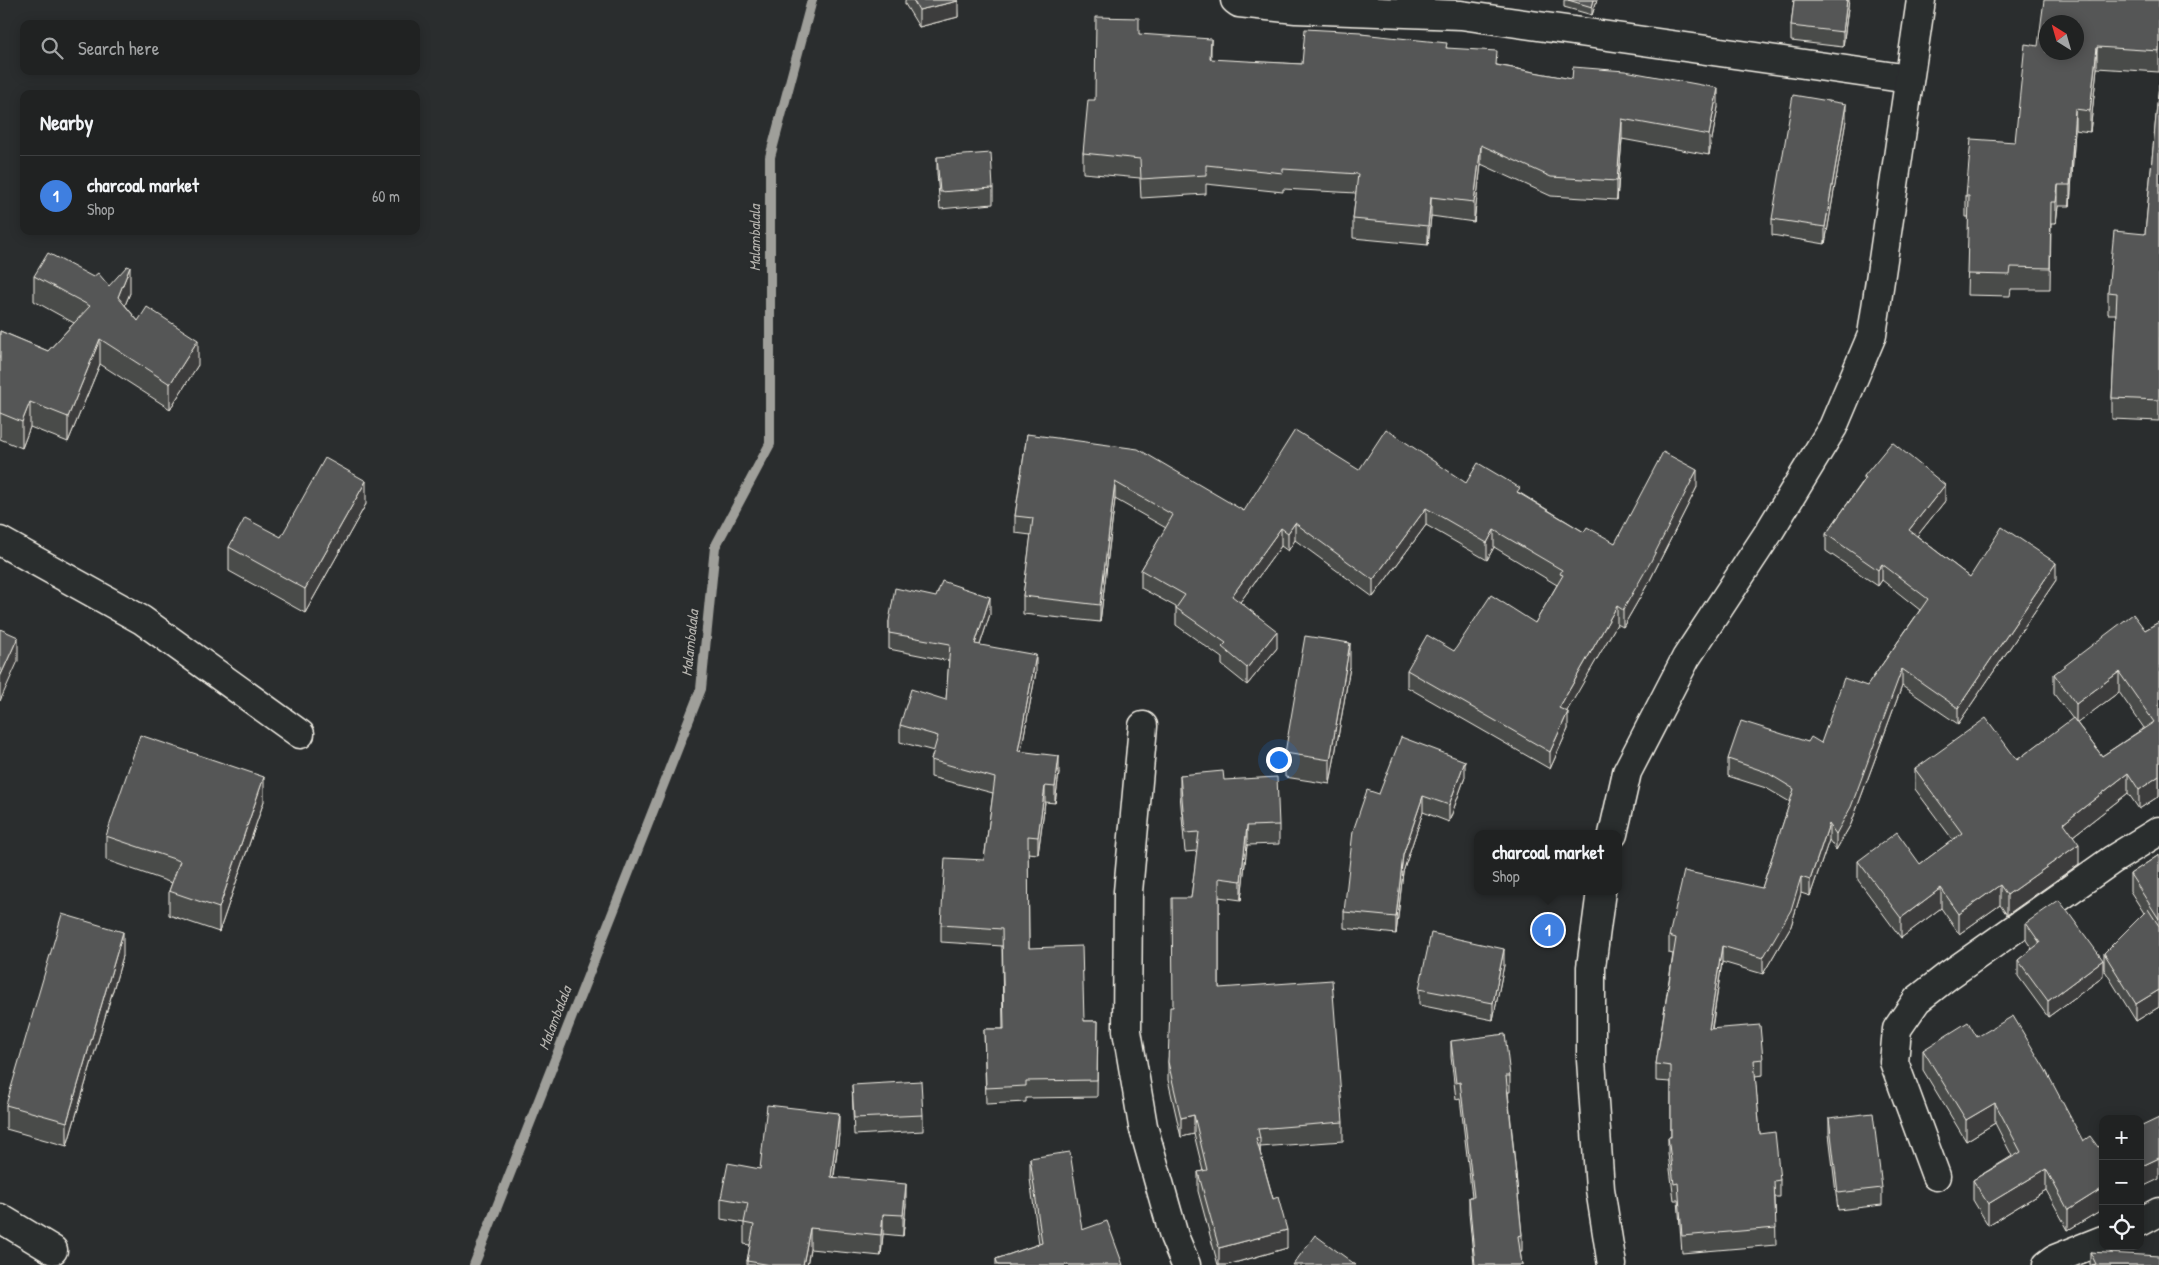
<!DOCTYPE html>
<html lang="en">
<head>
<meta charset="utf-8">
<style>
	body { margin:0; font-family:"Patrick Hand",sans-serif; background:#282a2a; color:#f1f3f6 }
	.controls { position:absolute; right:15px; bottom:15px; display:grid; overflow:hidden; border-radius:10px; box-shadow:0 2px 12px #0003 }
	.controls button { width:45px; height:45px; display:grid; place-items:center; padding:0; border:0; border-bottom:1px solid #3d3f40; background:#202222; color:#f1f3f6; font:25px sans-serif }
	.compass { position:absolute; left:2039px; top:15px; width:45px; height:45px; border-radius:50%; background:#202222; box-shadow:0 2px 12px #0003; rotate:323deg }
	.you { position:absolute; left:1278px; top:759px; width:18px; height:18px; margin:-12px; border:4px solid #fff; border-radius:50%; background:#1a73e8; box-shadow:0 0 0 8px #1a73e833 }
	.badge { display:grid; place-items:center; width:32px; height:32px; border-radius:50%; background:#ffd166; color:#fff; font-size:16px; font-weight:700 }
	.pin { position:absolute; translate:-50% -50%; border:2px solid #fff; box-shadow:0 1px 5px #0006 }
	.popup { position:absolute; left:1474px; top:830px; width:148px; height:65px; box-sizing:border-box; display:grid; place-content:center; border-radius:10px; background:#202222; filter:drop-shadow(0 1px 4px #0005); font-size:16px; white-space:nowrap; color:#a2a4a5 }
	.popup b { font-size:19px; color:#f1f3f6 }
	.popup::after { content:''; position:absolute; left:50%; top:100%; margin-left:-10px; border:10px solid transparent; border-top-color:#202222 }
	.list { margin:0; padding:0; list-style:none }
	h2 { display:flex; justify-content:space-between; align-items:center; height:65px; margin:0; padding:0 20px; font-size:21px }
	h2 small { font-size:16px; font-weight:400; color:#a2a4a5 }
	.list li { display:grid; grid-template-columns:32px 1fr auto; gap:15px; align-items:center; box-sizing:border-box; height:80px; padding:0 20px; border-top:1px solid #3d3f40 }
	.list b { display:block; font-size:19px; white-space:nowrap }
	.list p { margin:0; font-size:16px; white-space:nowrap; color:#a2a4a5 }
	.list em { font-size:16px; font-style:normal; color:#a2a4a5 }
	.icon { flex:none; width:28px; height:28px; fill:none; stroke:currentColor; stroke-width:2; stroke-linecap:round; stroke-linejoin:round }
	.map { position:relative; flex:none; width:2159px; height:1265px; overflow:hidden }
	.search { position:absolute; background:#202222; box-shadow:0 2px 12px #0003; left:20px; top:20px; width:400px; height:55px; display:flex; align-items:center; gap:12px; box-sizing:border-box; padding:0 18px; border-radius:10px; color:#a2a4a5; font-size:19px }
	.panel { position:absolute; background:#202222; box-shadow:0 2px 12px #0003; left:20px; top:90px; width:400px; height:145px; border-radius:10px }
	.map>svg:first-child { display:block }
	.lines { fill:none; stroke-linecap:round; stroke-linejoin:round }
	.stream { stroke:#9f9f9a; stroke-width:10 }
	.minor-casing { stroke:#f4f1e8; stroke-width:31 }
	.minor { stroke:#2a2d2e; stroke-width:28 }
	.wall { fill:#494b4a; stroke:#f4f1e8; fill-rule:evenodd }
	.shaded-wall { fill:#3c3d3c; stroke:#f4f1e8 }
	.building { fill:#555756; stroke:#f4f1e8; fill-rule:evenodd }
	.labels { text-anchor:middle; stroke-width:4.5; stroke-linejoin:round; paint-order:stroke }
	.water-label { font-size:15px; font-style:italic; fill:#b5b3ae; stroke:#2a2d2e }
</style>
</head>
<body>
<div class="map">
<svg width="2159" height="1265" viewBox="0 0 2159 1265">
	<rect width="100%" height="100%" fill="#2a2d2e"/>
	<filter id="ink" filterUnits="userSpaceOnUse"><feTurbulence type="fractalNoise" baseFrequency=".02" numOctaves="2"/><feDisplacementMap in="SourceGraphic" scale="10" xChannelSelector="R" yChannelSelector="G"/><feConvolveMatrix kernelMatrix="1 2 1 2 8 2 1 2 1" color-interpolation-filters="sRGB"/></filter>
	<g filter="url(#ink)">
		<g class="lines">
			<path class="stream" d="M474 1265 701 689 715 547 770 444V157L812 0"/>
			<defs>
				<g id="minor">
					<path d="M1235 0 1239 3 1296 9 1461 15 1909 79"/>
					<path d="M0 541 142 620 300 734"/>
					<path d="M1143 726 1128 892 1127 1031 1143 1126 1174 1236 1186 1265"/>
					<path d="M1613 834 1627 772 1686 658 1769 532 1833 427 1872 335 1921 0"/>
					<path d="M1601 891 1591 967V1060L1600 1189 1612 1265"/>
					<path d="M1936 1176 1894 1062 1897 1029 1917 1000 1949 975 2112 860 2159 831"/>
					<path d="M0 1218 53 1250"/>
					<path d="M2140 1222 2159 1212"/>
					<path d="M2047 1265 2055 1259 2103 1240"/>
				</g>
			</defs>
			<use href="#minor" class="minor-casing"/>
			<use href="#minor" class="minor"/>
		</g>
		<g class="wall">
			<path d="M905 0H957L958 17 919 27 905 4Z"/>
			<path d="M1564 0H1597L1592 15 1564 7Z"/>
			<path d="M1794 0H1849L1843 47 1791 41V26Z"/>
			<path d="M2159 0V72L2097 68 2090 132 2075 130 2070 206H2058L2056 223H2051L2050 289H2011L2010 296 1967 295 1969 217H1966V196L2015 142 2038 46Z"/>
			<path d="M1139 34 1211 60 1302 64 1361 34 1447 48 1497 65 1718 107 1709 155 1622 139 1617 200 1551 196 1481 164 1474 222 1431 216 1428 245 1353 238V219L1356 193 1283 189V192L1206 184V194L1141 198 1140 178 1083 173V153L1095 100Z"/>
			<path d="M2159 84V421L2112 419V398L2116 314H2108V292L2145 234Z"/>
			<path d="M1846 120 1825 244 1772 235V219Z"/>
			<path d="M937 157 993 188V204L940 209 937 173Z"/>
			<path d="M34 276 109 286 130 293 125 305 138 321 198 365 170 409 100 364 68 442 30 427 22 448 0 439V331L48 351 74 323 34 301Z"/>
			<path d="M1027 434 1244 511 1359 470 1466 483 1520 493 1584 532 1615 543 1697 487 1650 580 1623 627 1617 624 1566 712 1568 729 1550 769 1407 687V670L1454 651 1535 623 1557 585 1494 547 1487 560 1426 525 1373 597 1295 540 1288 551 1281 546 1240 602 1277 648 1247 685 1222 665V658L1176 625V607L1141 588V570L1166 528 1115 499 1100 622 1023 614V596L1031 535 1015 533V516Z"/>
			<path d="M1864 476 1945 501 1917 536 1970 577 2056 580 1958 724 1902 686 1851 824 1836 850 1829 840 1810 896 1801 893 1791 926 1763 974 1722 962 1712 1029 1763 1059V1075L1755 1076 1760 1134 1780 1180V1197H1775L1776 1245 1682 1253 1678 1200H1674L1668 1154V1137H1671V1082L1656 1081V1064L1673 954 1669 953V936L1762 888 1790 802 1766 788 1728 776V759L1808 742 1821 743 1867 686 1920 610 1882 580 1878 586 1826 551V534L1864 480Z"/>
			<path d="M366 504 305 613 229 571V547L281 537Z"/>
			<path d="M990 614 980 645 1036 672 1021 751 1059 773 1055 803 1045 802 1038 854 1028 853 1029 948 1084 1021H1098L1097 1097 1026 1098V1102L986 1104 984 1029H1003L1002 946 941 942V925L984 860 993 793 931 777V760L934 751 900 742V725L946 700 949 661 889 649V621Z"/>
			<path d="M2159 622V796L2139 809 2128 793 2073 836 2079 864 2007 915 2000 905 1959 934 1941 908 1901 938 1858 880V861L1920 864 1953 840 1915 789V769L2017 760 2073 719 2054 694V674L2145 630ZM2119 692 2144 728 2102 756 2077 723Z"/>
			<path d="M1350 667 1330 784 1285 777V753Z"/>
			<path d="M1180 775 1224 780 1279 825V844L1247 845 1241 900 1219 897V988L1343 1122V1141L1260 1147V1152L1287 1248 1227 1265H1218L1198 1191V1172L1203 1171 1194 1134 1181 1137 1168 1080V1062L1173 1007 1191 898 1197 851 1185 852 1180 794Z"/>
			<path d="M1465 777 1449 822 1423 812 1403 872 1396 934 1344 928V912L1379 794Z"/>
			<path d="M264 801 219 932 169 915V891L172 883 106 860V836Z"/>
			<path d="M2159 855V1007L2136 1021 2104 969V953L2144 913 2130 891V874Z"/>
			<path d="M2026 923 2103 977 2048 1017 2018 976V960L2032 949 2026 940Z"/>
			<path d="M123 956 67 1146 6 1129V1105Z"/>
			<path d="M1504 965 1493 1020 1419 1005V989Z"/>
			<path d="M1977 1037 2083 1141 2098 1147 2103 1145V1209L2068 1230 2046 1190 1988 1225 1973 1200V1180L2012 1156 1995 1123 1966 1141 1923 1070V1050Z"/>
			<path d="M1451 1041 1510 1076V1092H1508L1522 1235V1251H1520L1522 1265H1474L1469 1213V1197H1472L1460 1098 1456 1099 1451 1057Z"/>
			<path d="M852 1085 923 1115V1131L854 1135Z"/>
			<path d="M1829 1118 1882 1188V1205L1838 1210 1829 1134Z"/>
			<path d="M839 1134 834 1177 906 1204 903 1236 883 1234 881 1256 810 1249 807 1265H747V1261L750 1245 744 1244V1223L721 1219V1198L760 1169Z"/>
			<path d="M1030 1158 1082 1230 1123 1265H996V1259L1039 1244 1030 1179Z"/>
			<path d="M2090 1252 2159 1265H2090Z"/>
		</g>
		<g class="shaded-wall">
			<path d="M1594 0H1597L1592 15V7Z"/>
			<path d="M1847 0H1849L1843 47V32Z"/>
			<path d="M958 1V17L919 27V10Z"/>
			<path d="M1211 39V58L1210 79V59Z"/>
			<path d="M2097 47V68L2090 132V111Z"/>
			<path d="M1718 88V107L1709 155V135Z"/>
			<path d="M1846 104V120L1825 244V227Z"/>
			<path d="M2075 109V130L2070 206V185Z"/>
			<path d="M1622 119V139L1617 200V181Z"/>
			<path d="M1481 145V164L1474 222V202Z"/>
			<path d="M2058 185V206L2056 223V202Z"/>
			<path d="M1431 197V216L1428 245V226Z"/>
			<path d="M130 267V293L118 322V297Z"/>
			<path d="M100 339V364L68 442V417Z"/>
			<path d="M198 340V365L170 409V384Z"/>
			<path d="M30 402V427L22 448V422Z"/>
			<path d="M1697 470V487L1650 580 1623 627V610Z"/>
			<path d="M366 481V504L305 613V589Z"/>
			<path d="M1115 482V499L1100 622V605Z"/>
			<path d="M1945 485V501L1909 546V530Z"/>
			<path d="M1426 508V525L1373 597V580Z"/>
			<path d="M1295 523V540L1288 551V533Z"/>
			<path d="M1281 528V546L1232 613V596Z"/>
			<path d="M1494 530V547L1487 560V543Z"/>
			<path d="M2056 563V580L1958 724V708Z"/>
			<path d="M1882 564V580L1878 586V570Z"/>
			<path d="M990 597V614L975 660V644Z"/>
			<path d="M1617 606V624L1559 725V708Z"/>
			<path d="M1277 631V648L1247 685V668Z"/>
			<path d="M18 637V661L0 701V677Z"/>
			<path d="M1350 643V667L1330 784V760Z"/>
			<path d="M1036 655V672L1018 767V751Z"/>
			<path d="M1902 669V686L1851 824 1836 850V834Z"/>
			<path d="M2119 672V692L2076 724V704Z"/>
			<path d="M1568 712V729L1550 769V752Z"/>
			<path d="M1059 756V773L1055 803V787Z"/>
			<path d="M1465 761V777L1449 822V805Z"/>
			<path d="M2128 773V793L2064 843V823Z"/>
			<path d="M2159 776V796L2139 809V790Z"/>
			<path d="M264 777V801L219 932V908Z"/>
			<path d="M1045 786V802L1038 854V837Z"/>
			<path d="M1423 796V812L1403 872 1396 934V917L1403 855Z"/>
			<path d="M1829 824V840L1810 896V880Z"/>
			<path d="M1247 826V845L1241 900V881Z"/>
			<path d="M2079 844V864L2007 915V895Z"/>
			<path d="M1801 877V893L1791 926 1763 974V958Z"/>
			<path d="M2000 885V905L1959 934V914Z"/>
			<path d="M1941 888V908L1901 938V918Z"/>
			<path d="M123 932V956L67 1146V1122Z"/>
			<path d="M1722 946V962L1709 1045V1029Z"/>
			<path d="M1504 949V965L1493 1020V1003Z"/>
			<path d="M2103 960V977L2048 1017V1001Z"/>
			<path d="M2159 990V1007L2136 1021V1004Z"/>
			<path d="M1995 1103V1123L1966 1141V1120Z"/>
			<path d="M839 1113V1134L831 1197V1177Z"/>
			<path d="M1194 1115V1134L1181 1137V1118Z"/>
			<path d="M1256 1138H1260V1156Z"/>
			<path d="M2159 1158V1179L2140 1188V1167Z"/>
			<path d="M2046 1169V1190L1988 1225V1204Z"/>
			<path d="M906 1184V1204L903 1236V1215Z"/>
			<path d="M2103 1188V1209L2068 1230V1210Z"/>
			<path d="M883 1214V1234L881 1256V1235Z"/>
			<path d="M810 1228V1249L807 1265H803Z"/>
			<path d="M1287 1230V1248L1227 1265H1219V1248Z"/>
		</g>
		<g class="building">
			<path d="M913 0H957L958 1 919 10Z"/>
			<path d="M1568 0H1594L1592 7Z"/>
			<path d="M1794 0H1847L1843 32 1791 26Z"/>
			<path d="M2044 0H2159V51L2097 47 2090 111 2075 109 2070 185H2058L2056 202H2051L2050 268 2011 267 2010 275 1967 274 1969 196H1966L1971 139 2015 142 2025 44 2038 46ZM2046 22H2076V52H2046Z"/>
			<path d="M1096 17 1139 18V34L1211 39 1210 59 1302 64 1305 29 1361 32V34L1447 43 1446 48 1497 51 1496 65 1572 79 1573 67 1625 71 1718 88 1709 135 1622 119 1617 181 1551 177 1481 145 1474 202 1431 197 1428 226 1353 219 1358 174 1283 169V173L1206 165V175L1141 179 1140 159 1083 153 1088 100H1095Z"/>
			<path d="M2159 84V400L2112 398 2117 293 2108 292 2114 231 2145 234Z"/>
			<path d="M1793 95 1846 104 1825 227 1772 219Z"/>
			<path d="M991 153 993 188 940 192 937 157Z"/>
			<path d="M48 253 93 277 98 273 109 286 127 266 130 267 118 297 138 321 147 307 198 340 170 384 100 339 68 417 30 402 22 422 0 413V331L48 351 90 306 34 276Z"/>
			<path d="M1386 429 1466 483 1478 463 1520 488 1517 492 1584 532 1587 527 1615 543 1663 452 1697 470 1650 563 1623 610 1617 606 1559 708 1568 712 1550 752 1407 670 1427 635 1454 651 1491 595 1535 623 1563 575 1560 574 1562 570 1494 530 1487 543 1426 508 1373 580 1295 523 1288 533 1281 528 1232 596 1277 631 1247 668 1222 647 1226 643 1176 608 1185 595 1141 570 1173 515 1115 482 1100 605 1023 596 1033 518 1015 516 1027 434 1138 449 1244 511 1295 430 1359 470Z"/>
			<path d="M1892 442 1945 485 1909 530 1970 577 2002 527 2056 563 1958 708 1902 669 1851 807 1836 834 1829 824 1810 880 1801 877 1791 910 1763 958 1722 946 1709 1029 1760 1025 1763 1059 1754 1060 1760 1134 1775 1132 1780 1180 1774 1181 1776 1228 1682 1236 1678 1183 1674 1184 1668 1137H1671V1066L1656 1064 1676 938 1669 936 1684 871 1762 888 1794 789 1766 772 1728 759 1741 721 1808 742 1811 737 1821 743 1844 678 1867 686 1928 599 1882 564 1878 570 1826 534 1866 478 1864 476Z"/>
			<path d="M325 458 366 481 305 589 229 547 245 518 281 537Z"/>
			<path d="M942 581 990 597 975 644 1036 655 1018 751 1059 756 1055 787 1045 786 1038 837 1028 836 1029 948 1082 946 1084 1021H1098L1097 1080 1026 1081V1086L986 1088 984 1029H1004L1002 929 941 925 945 858 984 860 995 778 931 760 938 736 900 725 911 689 946 700 950 644 889 633V621L895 588 936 597Z"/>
			<path d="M2133 614 2145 630 2159 622V776L2139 790 2128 773 2064 823 2079 844 2007 895 2000 885 1959 914 1941 888 1901 918 1858 861 1897 832 1920 864 1962 833 1915 769 1986 718 2017 760 2073 718 2102 756 2154 722 2119 672 2076 704 2054 674Z"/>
			<path d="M0 629 18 637 0 677Z"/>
			<path d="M1305 636 1350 643 1330 760 1285 753Z"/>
			<path d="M140 735 264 777 219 908 169 891 180 861 106 836Z"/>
			<path d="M1401 737 1465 761 1449 805 1423 796 1403 855 1396 917 1344 912 1353 831 1367 790 1379 794Z"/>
			<path d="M1223 771 1224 780 1277 777 1279 825 1247 826 1241 881 1219 878V988L1332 980 1343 1122 1258 1129 1260 1138H1256L1273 1199 1278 1197 1287 1230 1219 1248 1198 1172 1207 1170 1194 1115 1181 1118 1168 1062 1170 1007H1173L1172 898H1191L1199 832 1185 833 1180 775Z"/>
			<path d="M2159 855V919L2130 874Z"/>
			<path d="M2059 900 2103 960 2048 1001 2018 960 2040 943 2026 923Z"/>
			<path d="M2148 909 2159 926V990L2136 1004 2104 953Z"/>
			<path d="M62 914 123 932 67 1122 6 1105Z"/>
			<path d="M1431 933 1504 949 1493 1003 1419 989Z"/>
			<path d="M2013 1016 2045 1069 2083 1141 2090 1136 2098 1147 2103 1145V1188L2068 1210 2046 1169 1988 1204 1973 1180 2021 1152 1995 1103 1966 1120 1923 1050 1968 1022 1977 1037Z"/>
			<path d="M1505 1034 1510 1076H1506L1522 1235 1518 1236 1522 1265H1475L1469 1197H1474L1460 1082 1456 1083 1451 1041Z"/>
			<path d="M921 1081 923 1115 854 1118 852 1085Z"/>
			<path d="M767 1105 839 1113 831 1177 906 1184 903 1215 883 1214 881 1235 810 1228 803 1265H771L747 1261 754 1225 744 1223 748 1203 721 1198 728 1163 760 1169Z"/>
			<path d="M1873 1113 1882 1188 1838 1193 1829 1118Z"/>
			<path d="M2159 1118V1158L2140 1167V1127Z"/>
			<path d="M1070 1152 1082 1230 1107 1221 1123 1265H998L996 1259 1042 1243 1030 1158Z"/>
			<path d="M1315 1235 1356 1265H1293Z"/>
			<path d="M2090 1252 2159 1256V1265H2092L2096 1264Z"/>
		</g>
	</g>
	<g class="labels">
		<g class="water-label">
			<text transform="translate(755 238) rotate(-90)" y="5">Malambalala</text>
			<text transform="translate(690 643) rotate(-84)" y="5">Malambalala</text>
			<text transform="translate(555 1018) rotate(-69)" y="5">Malambalala</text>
		</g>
	</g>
</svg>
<div class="controls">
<button>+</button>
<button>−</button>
<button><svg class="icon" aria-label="locate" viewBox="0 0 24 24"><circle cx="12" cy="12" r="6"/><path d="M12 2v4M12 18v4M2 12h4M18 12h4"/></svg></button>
</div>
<svg class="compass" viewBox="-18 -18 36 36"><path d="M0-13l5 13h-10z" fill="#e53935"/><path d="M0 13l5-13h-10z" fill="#a2a4a5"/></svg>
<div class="you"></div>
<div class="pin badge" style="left:1548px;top:930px;background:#3f7fe0">1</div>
<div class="popup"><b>charcoal market</b>Shop</div>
<div class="search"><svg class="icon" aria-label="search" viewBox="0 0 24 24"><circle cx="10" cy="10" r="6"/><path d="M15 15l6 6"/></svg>Search here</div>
<section class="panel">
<h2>Nearby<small></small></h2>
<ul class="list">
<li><span class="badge" style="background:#3f7fe0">1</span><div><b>charcoal market</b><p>Shop</p></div><em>60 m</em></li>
</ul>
</section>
</div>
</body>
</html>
